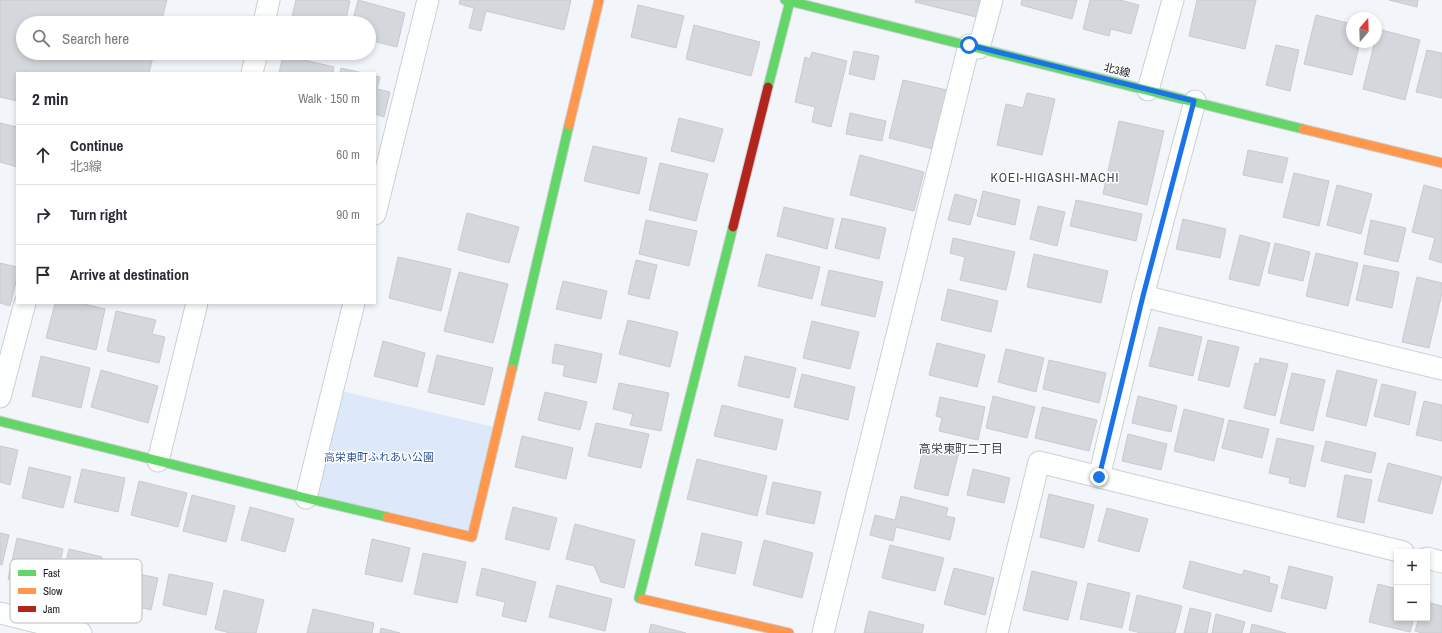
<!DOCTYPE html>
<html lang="en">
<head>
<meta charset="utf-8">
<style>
	body { margin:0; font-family:"Archivo Narrow","Noto Sans JP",sans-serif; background:#f7f7f7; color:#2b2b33 }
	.controls { position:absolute; right:12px; bottom:12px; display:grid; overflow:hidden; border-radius:0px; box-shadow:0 2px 6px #0003 }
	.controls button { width:36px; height:36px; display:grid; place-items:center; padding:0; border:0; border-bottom:1px solid #e1e1e2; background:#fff; color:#2b2b33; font:20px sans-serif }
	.compass { position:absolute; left:1346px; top:12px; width:36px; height:36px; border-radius:50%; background:#fff; box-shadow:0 2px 6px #0003; rotate:19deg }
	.stop { position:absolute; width:12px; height:12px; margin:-9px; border:3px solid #1a73e8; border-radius:50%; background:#fff }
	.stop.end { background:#1a73e8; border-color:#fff; box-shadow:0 1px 4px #0008 }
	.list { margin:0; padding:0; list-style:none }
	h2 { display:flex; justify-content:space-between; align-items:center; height:52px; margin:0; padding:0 16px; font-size:17px }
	h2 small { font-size:13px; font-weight:400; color:#7c7c81 }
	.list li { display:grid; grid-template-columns:26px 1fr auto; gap:12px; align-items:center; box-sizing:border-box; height:60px; padding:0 16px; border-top:1px solid #e1e1e2 }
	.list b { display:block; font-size:15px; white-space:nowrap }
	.list p { margin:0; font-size:13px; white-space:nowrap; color:#7c7c81 }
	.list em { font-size:13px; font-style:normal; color:#7c7c81 }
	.icon { flex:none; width:22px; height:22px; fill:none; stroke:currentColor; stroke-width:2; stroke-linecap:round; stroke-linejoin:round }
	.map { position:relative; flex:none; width:1442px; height:633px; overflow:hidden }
	.search { position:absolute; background:#fff; box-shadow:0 2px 6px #0003; left:16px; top:16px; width:360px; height:44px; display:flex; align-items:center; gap:10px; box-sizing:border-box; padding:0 14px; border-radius:22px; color:#7c7c81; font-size:15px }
	.panel { position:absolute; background:#fff; box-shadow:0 2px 6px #0003; left:16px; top:72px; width:360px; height:232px; border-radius:0px }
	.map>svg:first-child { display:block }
	.green { fill:#dde8fb }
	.building { fill:#d4d7db; stroke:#c8cacf }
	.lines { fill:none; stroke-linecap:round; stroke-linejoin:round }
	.street-casing { stroke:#cdd0d4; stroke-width:23 }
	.fast-casing { stroke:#cdd0d4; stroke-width:11 }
	.slow-casing { stroke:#cdd0d4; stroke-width:11 }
	.jam-casing { stroke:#cdd0d4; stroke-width:11 }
	.street { stroke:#fdfefe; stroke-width:21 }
	.fast { stroke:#63d668; stroke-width:9 }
	.slow { stroke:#ff974d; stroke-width:9 }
	.jam { stroke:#b3261e; stroke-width:9 }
	.route { stroke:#1a73e8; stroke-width:5 }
	.labels { text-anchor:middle; stroke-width:3; stroke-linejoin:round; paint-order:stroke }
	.street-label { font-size:11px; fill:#1a1d20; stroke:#fff }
	.park-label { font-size:11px; fill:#2f5698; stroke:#fff }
	.neighbourhood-label { font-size:12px; fill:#3f444d; stroke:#fff }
	.quarter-label { font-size:13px; letter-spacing:1px; fill:#3f444d; stroke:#fff }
	.key { fill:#fff; stroke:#babbbc; stroke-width:1 }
	.key-label { font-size:11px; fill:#1a1d20 }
</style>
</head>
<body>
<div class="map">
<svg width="1442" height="633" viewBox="0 0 1442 633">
	<rect width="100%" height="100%" fill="#f2f5fa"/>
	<path class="green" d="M333 389 498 428 472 537 306 498Z"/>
	<g class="building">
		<path d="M0 0H167L161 23H23V53H154L149 73H17V101L0 97Z"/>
		<path d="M296 0H345L350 1 345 23H304L291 20Z"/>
		<path d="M358 0 405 13 397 47 369 40V23H352Z"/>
		<path d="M460 0H571L564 30 486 11 481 31 469 28 474 8 459 4Z"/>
		<path d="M916 0H985L980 18 915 2Z"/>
		<path d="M1022 0H1077L1072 19 1021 5Z"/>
		<path d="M1090 0H1120L1139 5 1131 34 1111 29 1109 36 1083 29Z"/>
		<path d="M1197 0H1256L1245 49 1189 36Z"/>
		<path d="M1389 0H1418L1417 7Z"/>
		<path d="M638 5 684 16 676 48 631 37Z"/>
		<path d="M1316 15 1352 24V42H1360L1352 75 1304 64Z"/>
		<path d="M694 25 760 42 751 76 686 59Z"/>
		<path d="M1378 29 1420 40 1405 100 1363 89Z"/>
		<path d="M1276 45 1299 50 1290 91 1266 85Z"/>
		<path d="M1427 50 1442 53V98L1416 92Z"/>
		<path d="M854 51 879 56 874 80 849 74Z"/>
		<path d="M812 52 847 61 831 127 812 122 815 107 795 102 805 57 810 59Z"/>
		<path d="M283 55 334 67 333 73H279Z"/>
		<path d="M341 68 363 73H340Z"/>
		<path d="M375 76 380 77 377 89 390 92 384 117 375 114Z"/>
		<path d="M903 80 947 90 933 149 889 138Z"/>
		<path d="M1027 93 1055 99 1042 155 997 145 1006 104 1023 108Z"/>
		<path d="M850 113 886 121 882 141 846 134Z"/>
		<path d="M679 118 723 129 714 162 671 151Z"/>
		<path d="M1119 121 1164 131 1147 205 1103 194Z"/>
		<path d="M0 123 17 127V167L0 162Z"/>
		<path d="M593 146 647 158 639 194 584 181Z"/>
		<path d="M1248 150 1288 158 1282 183 1243 175Z"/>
		<path d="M860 155 924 172 914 211 850 195Z"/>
		<path d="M660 163 708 174 696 221 649 210Z"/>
		<path d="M1294 173 1329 181 1319 226 1283 217Z"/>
		<path d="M1337 185 1372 194 1361 234 1327 225Z"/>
		<path d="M1424 185 1442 190V263L1429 259 1435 238 1412 232Z"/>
		<path d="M983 191 1020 200 1015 225 977 216Z"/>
		<path d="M955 194 977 200 970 225 948 220Z"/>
		<path d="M1076 200 1142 214 1136 241 1070 226Z"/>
		<path d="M1038 206 1065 212 1057 246 1030 239Z"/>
		<path d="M784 207 834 219 827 249 777 236Z"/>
		<path d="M467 213 519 227 509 263 458 250Z"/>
		<path d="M842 218 886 228 879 259 835 248Z"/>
		<path d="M1183 219 1226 229 1220 258 1176 249Z"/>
		<path d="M646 220 697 231 689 266 639 254Z"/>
		<path d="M1371 220 1406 228 1398 262 1364 254Z"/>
		<path d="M1240 235 1270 243 1259 286 1229 279Z"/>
		<path d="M953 238 1015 252 1006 290 960 280 965 257 950 253Z"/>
		<path d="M1275 243 1310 252 1303 281 1268 273Z"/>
		<path d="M1316 253 1358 263 1348 306 1306 296Z"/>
		<path d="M766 254 820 267 812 299 758 286Z"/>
		<path d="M1034 254 1108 271 1101 303 1027 287Z"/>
		<path d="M398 257 451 269 441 311 389 298Z"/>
		<path d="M636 260 657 265 649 299 628 294Z"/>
		<path d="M0 263 17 267V278L10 306 0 303Z"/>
		<path d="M1364 265 1399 272 1392 308 1356 300Z"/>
		<path d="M829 270 883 282 875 317 821 305Z"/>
		<path d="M459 272 508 284 493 343 444 331Z"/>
		<path d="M1417 277 1442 283V293L1429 348 1402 342Z"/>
		<path d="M563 281 607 291 601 319 556 309Z"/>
		<path d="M948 289 998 301 991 332 941 320Z"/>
		<path d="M55 303H80L105 309 96 350 46 338Z"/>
		<path d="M116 311 156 320 152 334 165 337 159 363 107 351Z"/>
		<path d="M628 320 678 332 670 367 619 354Z"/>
		<path d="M812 321 859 332 850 369 803 358Z"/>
		<path d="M1159 327 1202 337 1193 376 1149 366Z"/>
		<path d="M1208 340 1239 347 1229 387 1198 380Z"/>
		<path d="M383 341 425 353 417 387 374 376Z"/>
		<path d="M937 343 985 355 977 387 929 375Z"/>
		<path d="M555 344 602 354 596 383 563 376 565 365 552 363Z"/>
		<path d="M1006 349 1044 358 1036 392 998 382Z"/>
		<path d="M437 355 493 368 484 405 428 392Z"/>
		<path d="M41 356 90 368 81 408 32 396Z"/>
		<path d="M745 356 796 368 789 398 738 386Z"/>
		<path d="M1260 358 1288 364 1275 416 1244 408 1255 363 1259 364Z"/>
		<path d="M1049 360 1106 373 1099 403 1043 389Z"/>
		<path d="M101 370 158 386 148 423 91 407Z"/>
		<path d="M1337 370 1377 380 1366 426 1326 416Z"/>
		<path d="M1292 373 1325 380 1313 431 1280 423Z"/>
		<path d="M802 374 855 387 848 420 794 407Z"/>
		<path d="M619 383 669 393 661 431 630 425 633 414 613 409Z"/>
		<path d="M1382 384 1416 392 1409 425 1374 416Z"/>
		<path d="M545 392 587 402 580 430 538 420Z"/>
		<path d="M993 396 1035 407 1027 438 986 428Z"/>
		<path d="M1138 396 1177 406 1171 432 1132 423Z"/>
		<path d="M940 397 985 407 978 440 939 431 942 418 936 416Z"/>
		<path d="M1424 401 1442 405V441L1416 435Z"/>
		<path d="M722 405 783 420 776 450 714 436Z"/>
		<path d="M1042 407 1097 420 1089 451 1035 438Z"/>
		<path d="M1184 409 1224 419 1214 461 1174 451Z"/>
		<path d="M1229 420 1269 429 1262 458 1222 448Z"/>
		<path d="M596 423 649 434 641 468 588 456Z"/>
		<path d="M1128 434 1167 444 1161 470 1122 461Z"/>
		<path d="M522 436 573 448 566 479 515 467Z"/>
		<path d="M1277 438 1314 446 1305 487 1289 483 1290 478 1269 473Z"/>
		<path d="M1326 441 1376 453 1371 473 1321 461Z"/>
		<path d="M925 442 959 451 948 496 914 488Z"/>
		<path d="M0 446 18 450 10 485 0 482Z"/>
		<path d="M697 459 767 476 757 516 687 499Z"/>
		<path d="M1388 463 1442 477 1432 514 1378 501Z"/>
		<path d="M29 467 71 477 63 508 22 498Z"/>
		<path d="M82 469 125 478 118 512 74 502Z"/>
		<path d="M973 469 1010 478 1004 503 967 495Z"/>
		<path d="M1345 475 1372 480 1364 523 1337 517Z"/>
		<path d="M139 481 187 493 178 527 131 515Z"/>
		<path d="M773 482 821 492 814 524 766 514Z"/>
		<path d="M1049 494 1094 505 1084 548 1040 537Z"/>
		<path d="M192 495 235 506 226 542 183 531Z"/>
		<path d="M901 496 948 508 946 516 955 518 950 540 896 527 893 541 870 535 875 515 895 520Z"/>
		<path d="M250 507 294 519 285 552 241 540Z"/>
		<path d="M513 507 557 518 549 550 505 539Z"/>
		<path d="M1107 508 1148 519 1139 552 1098 541Z"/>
		<path d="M575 524 635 540 624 588 601 582 594 566 566 559Z"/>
		<path d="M0 533 9 535 2 565 0 564Z"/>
		<path d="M702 533 742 542 735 574 695 565Z"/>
		<path d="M17 538 63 549 54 589 8 579Z"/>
		<path d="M372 539 410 548 402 582 365 574Z"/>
		<path d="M764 540 813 553 802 598 753 585Z"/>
		<path d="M890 545 944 558 935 591 882 578Z"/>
		<path d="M69 549 102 557 100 563 111 566 103 599 60 588Z"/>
		<path d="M423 553 466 562 457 603 414 594Z"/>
		<path d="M1190 561 1242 575 1244 570 1270 577 1269 583 1278 585 1271 612 1183 588Z"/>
		<path d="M1289 566 1333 577 1326 609 1281 598Z"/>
		<path d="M482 568 536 582 526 622 502 616 505 602 476 595Z"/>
		<path d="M954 568 994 578 985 615 944 604Z"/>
		<path d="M115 569 158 578 151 610 108 600Z"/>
		<path d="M1032 571 1077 582 1068 620 1023 610Z"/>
		<path d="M169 574 213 583 206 615 163 605Z"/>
		<path d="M1088 583 1130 593 1122 628 1080 619Z"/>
		<path d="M1378 584 1397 589V618H1414L1410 632 1369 622Z"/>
		<path d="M557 585 612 599 605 631 549 617Z"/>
		<path d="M224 590 264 600 256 633H230L215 629Z"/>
		<path d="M1137 595 1182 606 1175 633H1141L1129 630Z"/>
		<path d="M1427 602 1442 606V633H1422L1415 631 1419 618H1427Z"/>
		<path d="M1190 608 1211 613 1207 633H1184Z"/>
		<path d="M313 609 374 623 372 633H307Z"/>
		<path d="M869 611 924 625 922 633H864Z"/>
		<path d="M1216 614 1245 622 1242 633H1212Z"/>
		<path d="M651 624 686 633H649Z"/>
		<path d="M1252 624 1286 633H1250Z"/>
		<path d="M381 628 400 633H380Z"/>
	</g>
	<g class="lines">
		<defs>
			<g id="street">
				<path d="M264 23 269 0"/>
				<path d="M979 48 992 0"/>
				<path d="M252 73 257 53"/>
				<path d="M1148 90 1173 0"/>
				<path d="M375 214 428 0"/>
				<path d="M1143 296 1442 369"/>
				<path d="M0 397 25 303"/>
				<path d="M158 461 197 303"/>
				<path d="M1099 477 1143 296 1195 101"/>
				<path d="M306 498 354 303"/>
				<path d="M1427 558 1442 562"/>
				<path d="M0 613 81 633"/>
				<path d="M823 633 969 45"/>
				<path d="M997 633 1039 462 1403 552"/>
			</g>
			<g id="fast">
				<path d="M785 0 1303 129"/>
				<path d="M768 87 790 1"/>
				<path d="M512 369 569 125"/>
				<path d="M0 421 306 498 387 517"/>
				<path d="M642 599 639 598 733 227"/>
			</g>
			<g id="slow">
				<path d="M569 125 599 0"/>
				<path d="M1303 129 1442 163"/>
				<path d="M387 517 472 537 512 369"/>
				<path d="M642 599 789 633"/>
			</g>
			<path id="jam" d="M733 227 768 87"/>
		</defs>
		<use href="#street" class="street-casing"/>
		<use href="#fast" class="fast-casing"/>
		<use href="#slow" class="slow-casing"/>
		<use href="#jam" class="jam-casing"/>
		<use href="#street" class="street"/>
		<use href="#fast" class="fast"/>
		<use href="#slow" class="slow"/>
		<use href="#jam" class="jam"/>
	</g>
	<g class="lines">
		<path class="route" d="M969 45 1194 101 1143 296 1099 477"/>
	</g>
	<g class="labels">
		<g class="street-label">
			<text transform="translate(1117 70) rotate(14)" y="4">北3線</text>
		</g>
		<g class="park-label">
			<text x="379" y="461">高栄東町ふれあい公園</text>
		</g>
		<g class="neighbourhood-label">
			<text x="961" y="453">高栄東町二丁目</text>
		</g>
		<g class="quarter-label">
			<text x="1055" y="182">KOEI-HIGASHI-MACHI</text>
		</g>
	</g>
	<rect x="10" y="559" width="132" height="64" rx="6" class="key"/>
	<rect x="18" y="570" width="18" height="6" fill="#63d668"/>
	<rect x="18" y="588" width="18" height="6" fill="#ff974d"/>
	<rect x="18" y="606" width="18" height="6" fill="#b3261e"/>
	<g class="key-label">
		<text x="43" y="577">Fast</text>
		<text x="43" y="595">Slow</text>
		<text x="43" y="613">Jam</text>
	</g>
</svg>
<div class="controls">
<button>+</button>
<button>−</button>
</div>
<svg class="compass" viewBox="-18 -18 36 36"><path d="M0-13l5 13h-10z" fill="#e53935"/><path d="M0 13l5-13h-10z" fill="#7c7c81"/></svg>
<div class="stop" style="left:969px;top:45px"></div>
<div class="stop end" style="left:1099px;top:477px"></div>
<div class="search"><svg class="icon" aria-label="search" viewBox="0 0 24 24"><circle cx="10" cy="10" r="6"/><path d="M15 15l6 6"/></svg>Search here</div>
<section class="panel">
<h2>2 min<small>Walk · 150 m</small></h2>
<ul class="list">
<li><svg class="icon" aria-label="ahead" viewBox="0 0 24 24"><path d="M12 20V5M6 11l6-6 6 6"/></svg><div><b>Continue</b><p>北3線</p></div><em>60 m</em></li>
<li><svg class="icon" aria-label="right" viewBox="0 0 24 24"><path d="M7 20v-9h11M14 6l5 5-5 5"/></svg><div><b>Turn right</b></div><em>90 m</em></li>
<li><svg class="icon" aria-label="arrive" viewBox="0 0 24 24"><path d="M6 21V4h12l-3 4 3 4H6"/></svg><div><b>Arrive at destination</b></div></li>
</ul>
</section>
</div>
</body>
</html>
